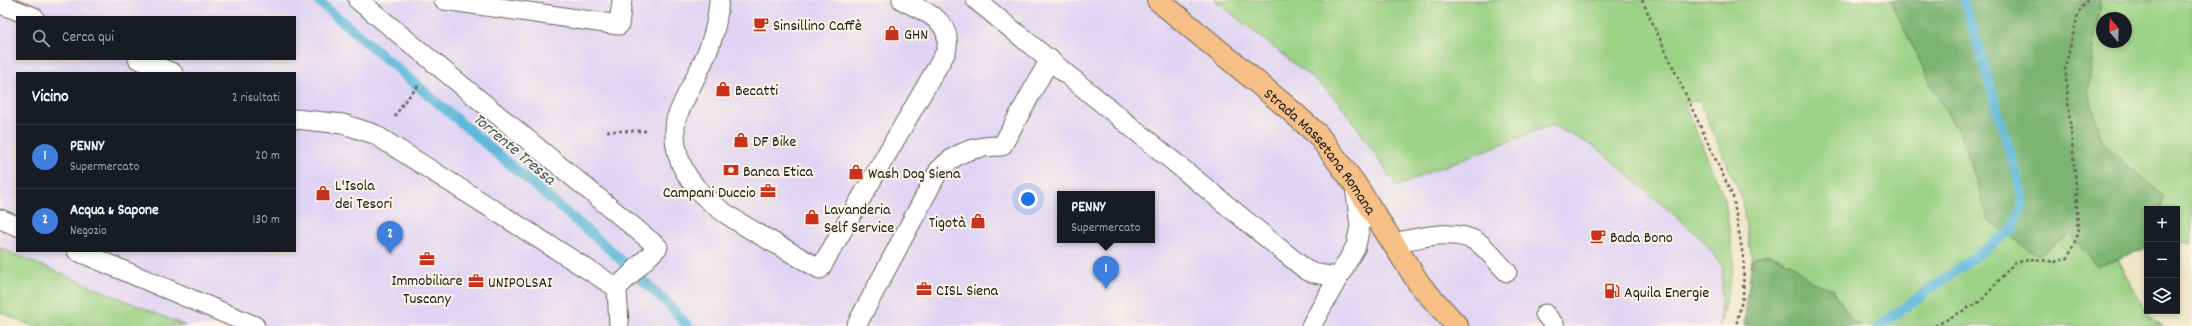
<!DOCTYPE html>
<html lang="it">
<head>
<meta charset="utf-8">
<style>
	body { margin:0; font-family:Dekko,sans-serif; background:#20242c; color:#f1f3f6 }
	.controls { position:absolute; right:12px; bottom:12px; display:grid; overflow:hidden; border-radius:0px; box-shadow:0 2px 6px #0003 }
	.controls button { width:36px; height:36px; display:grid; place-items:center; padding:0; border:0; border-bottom:1px solid #363941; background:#171b24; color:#f1f3f6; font:20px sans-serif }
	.compass { position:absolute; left:2096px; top:12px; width:36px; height:36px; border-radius:50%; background:#171b24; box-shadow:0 2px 6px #0003; rotate:341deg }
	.you { position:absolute; left:1028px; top:199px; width:14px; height:14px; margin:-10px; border:3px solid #fff; border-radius:50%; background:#1a73e8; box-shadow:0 0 0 6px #1a73e833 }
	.badge { display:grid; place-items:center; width:26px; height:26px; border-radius:50%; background:#c8321e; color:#fff; font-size:13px; font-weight:700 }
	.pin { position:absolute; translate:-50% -33px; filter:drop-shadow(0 1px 2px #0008) }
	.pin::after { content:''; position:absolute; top:21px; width:14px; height:12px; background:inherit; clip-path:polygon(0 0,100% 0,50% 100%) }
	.popup { position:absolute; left:1057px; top:191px; width:98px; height:52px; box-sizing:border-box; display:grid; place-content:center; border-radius:0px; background:#171b24; filter:drop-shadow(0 1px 3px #0005); font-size:13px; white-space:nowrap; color:#9ea1a6 }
	.popup b { font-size:15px; color:#f1f3f6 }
	.popup::after { content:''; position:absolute; left:50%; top:100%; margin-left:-8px; border:8px solid transparent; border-top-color:#171b24 }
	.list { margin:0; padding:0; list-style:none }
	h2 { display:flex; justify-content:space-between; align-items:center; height:52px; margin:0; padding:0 16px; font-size:17px }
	h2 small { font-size:13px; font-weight:400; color:#9ea1a6 }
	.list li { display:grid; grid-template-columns:26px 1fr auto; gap:12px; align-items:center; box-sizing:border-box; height:64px; padding:0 16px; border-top:1px solid #363941 }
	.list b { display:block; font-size:15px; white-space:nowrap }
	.list p { margin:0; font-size:13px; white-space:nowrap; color:#9ea1a6 }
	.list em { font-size:13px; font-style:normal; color:#9ea1a6 }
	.icon { flex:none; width:22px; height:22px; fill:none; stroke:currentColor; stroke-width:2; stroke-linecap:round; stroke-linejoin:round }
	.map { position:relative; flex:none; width:2192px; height:326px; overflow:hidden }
	.search { position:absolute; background:#171b24; box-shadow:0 2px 6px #0003; left:16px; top:16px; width:280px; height:44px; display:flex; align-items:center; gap:10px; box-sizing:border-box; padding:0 14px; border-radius:0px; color:#9ea1a6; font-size:15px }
	.panel { position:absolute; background:#171b24; box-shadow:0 2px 6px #0003; left:16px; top:72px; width:280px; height:180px; border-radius:0px }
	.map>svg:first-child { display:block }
	.built { fill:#e0d4f4; fill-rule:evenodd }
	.green { fill:#9bd285; stroke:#5c7750; fill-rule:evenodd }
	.forest { fill:#7cb472; stroke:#4c6847 }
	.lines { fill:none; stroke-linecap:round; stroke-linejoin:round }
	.stream { stroke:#5db8da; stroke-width:10 }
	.lane-casing { stroke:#666258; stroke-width:21 }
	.primary-casing { stroke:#666258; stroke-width:24 }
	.path { stroke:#666258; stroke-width:2.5; stroke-dasharray:3 3; stroke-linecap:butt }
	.lane { stroke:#fff; stroke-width:19 }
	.primary { stroke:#f5bf86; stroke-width:22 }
	.labels { text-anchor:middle; stroke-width:4; stroke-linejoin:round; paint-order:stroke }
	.poi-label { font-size:16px; fill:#1c1c1c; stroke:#fcf5e5; text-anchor:start }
	.street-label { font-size:16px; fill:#1c1c1c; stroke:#fcf5e5 }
	.water-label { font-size:17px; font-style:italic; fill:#365a68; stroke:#fcf5e5 }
</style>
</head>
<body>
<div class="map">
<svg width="2192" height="326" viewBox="0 0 2192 326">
	<rect width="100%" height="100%" fill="#fcf5e5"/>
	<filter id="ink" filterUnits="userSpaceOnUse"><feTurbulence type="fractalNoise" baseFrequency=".025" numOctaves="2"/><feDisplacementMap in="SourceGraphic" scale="8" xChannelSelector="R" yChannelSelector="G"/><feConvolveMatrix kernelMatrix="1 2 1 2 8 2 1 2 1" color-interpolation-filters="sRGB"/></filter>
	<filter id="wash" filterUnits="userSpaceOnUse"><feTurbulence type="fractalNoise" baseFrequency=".012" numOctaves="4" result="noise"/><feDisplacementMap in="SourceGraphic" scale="16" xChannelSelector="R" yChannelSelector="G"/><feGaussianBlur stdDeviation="0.9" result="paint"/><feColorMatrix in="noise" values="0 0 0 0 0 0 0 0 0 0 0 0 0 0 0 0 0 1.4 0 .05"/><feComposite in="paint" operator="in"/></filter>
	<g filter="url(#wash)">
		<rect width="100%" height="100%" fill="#efe5c7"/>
		<path class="built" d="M0 0H1215L1322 86 1340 104 1355 124 1397 187 1424 174 1552 125 1596 147 1702 239 1723 266 1720 326H186L0 248ZM17 17H295V59H17ZM17 73H295V251H17ZM1060 194H1152V240H1060Z"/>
		<g class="green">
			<path d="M1215 0H1890L1934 90 1964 142 1989 221 2070 235 2098 266 2118 259 2150 319 2163 326H1863L1852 321 1833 289C1827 287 1818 286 1812 282 1789 268 1783 248 1752 259L1741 196 1699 100 1684 103 1725 200 1734 263 1720 326 1723 266 1702 239 1596 147 1551 125 1424 174 1397 187 1355 124 1340 104 1322 86Z"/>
			<path d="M2100 0H2192V244L2177 240V209H2162L2163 196 2103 144 2088 92ZM2102 18H2126V42H2102Z"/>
			<path d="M0 248 186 326H32L0 312Z"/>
		</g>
		<g class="forest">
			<path d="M1890 0H2100L2088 92 2103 144 2163 196 2162 209H2147V248L2098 266 2069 235 2038 256 1989 221 1964 142 1934 90Z"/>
			<path d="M1766 254 1790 263 1812 282 1833 289 1852 321 1863 326H1744L1752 259Z"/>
		</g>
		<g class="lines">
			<g class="stream">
				<path d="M317 0 609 249 668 304 688 326"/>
				<path d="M1879 326 2013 229 2023 202 2018 178 1964 0"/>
			</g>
		</g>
	</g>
	<g filter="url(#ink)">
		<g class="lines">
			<defs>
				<g id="lane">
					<path d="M358 0 658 247 617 288 619 326"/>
					<path d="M444 0 619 25 622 0"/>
					<path d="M719 0C716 51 694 74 676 119 667 179 716 210 762 236 781 247 801 258 820 269L946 52C954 20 926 13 902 0"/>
					<path d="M976 0 1306 270 1313 273 1337 277"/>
					<path d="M0 4 34 17"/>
					<path d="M138 59 173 73"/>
					<path d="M295 119 343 124 374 134 617 288"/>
					<path d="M0 219 17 226"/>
					<path d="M1393 243C1418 238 1456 227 1479 243 1489 251 1498 263 1507 272"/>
					<path d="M77 251 255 326"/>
					<path d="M1545 314 1555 326"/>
					<path d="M856 326 939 170C957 151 976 146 1002 146L1050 59"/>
					<path d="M1311 326 1356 246 1360 226 1355 185"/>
				</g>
				<g id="primary">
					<path id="s1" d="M1158 0 1288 108 1318 135 1355 184 1420 285 1457 326"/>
				</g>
			</defs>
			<use href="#lane" class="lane-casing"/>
			<use href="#primary" class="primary-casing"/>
			<g class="path">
				<path d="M1642 0 1733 197 1744 262 1743 296 1736 326"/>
				<path d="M395 117 403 103 420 84"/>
				<path d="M607 131H649"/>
				<path d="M1935 326 1981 301 2014 263 2033 259 2055 262 2068 258 2078 234 2076 185 2065 68 2078 14 2087 0"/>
			</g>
			<use href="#lane" class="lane"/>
			<use href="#primary" class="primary"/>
		</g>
	</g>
	<defs>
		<symbol id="cafe-bare" viewBox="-9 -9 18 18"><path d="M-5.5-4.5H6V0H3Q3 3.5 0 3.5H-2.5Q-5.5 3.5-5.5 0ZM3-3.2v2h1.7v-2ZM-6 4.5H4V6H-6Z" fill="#c8321e" stroke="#fcf5e5" stroke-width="2.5" paint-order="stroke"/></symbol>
		<symbol id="shop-bare" viewBox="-9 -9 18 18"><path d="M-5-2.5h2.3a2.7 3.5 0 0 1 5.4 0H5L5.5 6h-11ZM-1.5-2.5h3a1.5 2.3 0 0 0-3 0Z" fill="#c8321e" stroke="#fcf5e5" stroke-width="2.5" paint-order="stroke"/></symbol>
		<symbol id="bank-bare" viewBox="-9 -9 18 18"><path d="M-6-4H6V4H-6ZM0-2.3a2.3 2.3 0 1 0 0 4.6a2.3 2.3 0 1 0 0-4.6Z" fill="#c8321e" stroke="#fcf5e5" stroke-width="2.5" paint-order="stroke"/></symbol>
		<symbol id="office-bare" viewBox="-9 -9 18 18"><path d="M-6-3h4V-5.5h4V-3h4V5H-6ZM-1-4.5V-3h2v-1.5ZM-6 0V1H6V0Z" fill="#c8321e" stroke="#fcf5e5" stroke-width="2.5" paint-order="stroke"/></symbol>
		<symbol id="fuel-bare" viewBox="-9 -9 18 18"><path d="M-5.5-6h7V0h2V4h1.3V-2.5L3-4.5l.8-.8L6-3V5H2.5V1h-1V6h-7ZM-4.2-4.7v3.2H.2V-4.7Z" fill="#c8321e" stroke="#fcf5e5" stroke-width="2.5" paint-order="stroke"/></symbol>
	</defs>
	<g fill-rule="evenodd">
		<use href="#cafe-bare" x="750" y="13" width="22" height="22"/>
		<use href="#shop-bare" x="881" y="22" width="22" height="22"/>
		<use href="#shop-bare" x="712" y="78" width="22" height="22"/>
		<use href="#shop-bare" x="730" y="129" width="22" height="22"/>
		<use href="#bank-bare" x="720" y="159" width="22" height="22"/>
		<use href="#shop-bare" x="845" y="161" width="22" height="22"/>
		<use href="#office-bare" x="757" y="180" width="22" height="22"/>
		<use href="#shop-bare" x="312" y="182" width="22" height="22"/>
		<use href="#shop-bare" x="801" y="206" width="22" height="22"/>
		<use href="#shop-bare" x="967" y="210" width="22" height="22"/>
		<use href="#cafe-bare" x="1587" y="225" width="22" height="22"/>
		<use href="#office-bare" x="416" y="248" width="22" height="22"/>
		<use href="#office-bare" x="465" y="270" width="22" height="22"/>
		<use href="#office-bare" x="913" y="278" width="22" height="22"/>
		<use href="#fuel-bare" x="1601" y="280" width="22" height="22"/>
	</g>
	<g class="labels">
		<g class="poi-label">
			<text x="773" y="30">Sinsillino Caffè</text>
			<text x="904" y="39">GHN</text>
			<text x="735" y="95">Becatti</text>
			<text x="753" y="146">DF Bike</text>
			<text x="743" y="176">Banca Etica</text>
			<text x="868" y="178">Wash Dog Siena</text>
			<text x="335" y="190">L'Isola<tspan x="335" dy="18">dei Tesori</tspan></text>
			<text x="756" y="197" text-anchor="end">Campani Duccio</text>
			<text x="824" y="214">Lavanderia<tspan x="824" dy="18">Self Service</tspan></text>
			<text x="966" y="227" text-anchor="end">Tigotà</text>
			<text x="1610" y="242">Bada Bono</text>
			<text x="427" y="285" text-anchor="middle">Immobiliare<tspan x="427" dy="18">Tuscany</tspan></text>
			<text x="488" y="287">UNIPOLSAI</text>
			<text x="936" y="295">CISL Siena</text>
			<text x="1624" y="297">Aquila Energie</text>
		</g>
		<g class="street-label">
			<text dy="6" stroke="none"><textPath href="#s1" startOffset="223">Strada Massetana Romana</textPath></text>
		</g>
		<g class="water-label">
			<text transform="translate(515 148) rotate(40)" y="6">Torrente Tressa</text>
		</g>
	</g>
</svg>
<div class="controls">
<button>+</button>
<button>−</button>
<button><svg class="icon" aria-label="layers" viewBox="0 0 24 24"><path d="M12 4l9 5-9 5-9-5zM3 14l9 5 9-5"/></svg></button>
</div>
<svg class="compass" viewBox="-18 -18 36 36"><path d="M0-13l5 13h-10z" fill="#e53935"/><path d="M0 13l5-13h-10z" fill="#9ea1a6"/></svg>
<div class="you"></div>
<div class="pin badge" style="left:1106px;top:289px;background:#3f7fe0">1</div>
<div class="popup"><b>PENNY</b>Supermercato</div>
<div class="pin badge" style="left:390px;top:254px;background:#3f7fe0">2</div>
<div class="search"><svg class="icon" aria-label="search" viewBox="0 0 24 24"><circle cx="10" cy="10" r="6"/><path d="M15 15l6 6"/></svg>Cerca qui</div>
<section class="panel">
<h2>Vicino<small>2 risultati</small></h2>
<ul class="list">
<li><span class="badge" style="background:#3f7fe0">1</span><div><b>PENNY</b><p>Supermercato</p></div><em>20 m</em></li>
<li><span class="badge" style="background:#3f7fe0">2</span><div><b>Acqua &amp; Sapone</b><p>Negozio</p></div><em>130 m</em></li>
</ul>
</section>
</div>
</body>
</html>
